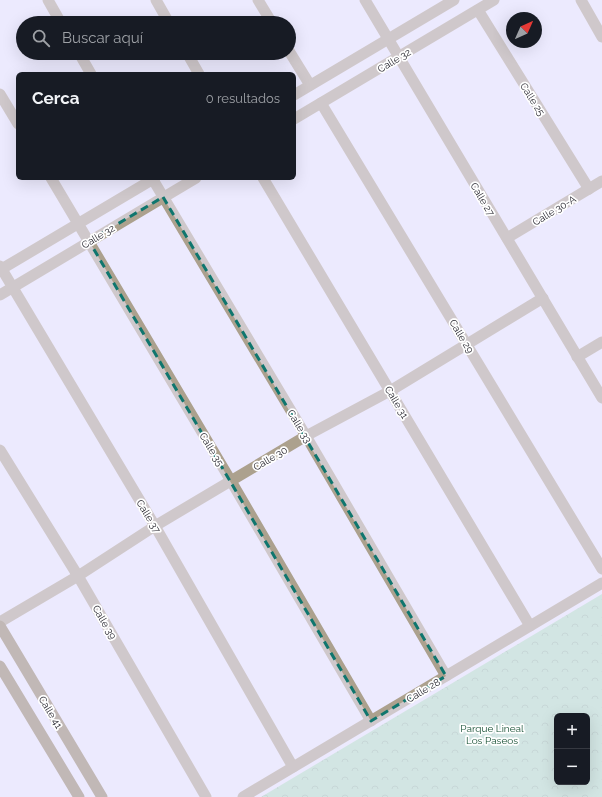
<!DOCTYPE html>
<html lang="es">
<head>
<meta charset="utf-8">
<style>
	body { margin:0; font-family:Raleway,sans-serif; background:#20242c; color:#f1f3f6 }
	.controls { position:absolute; right:12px; bottom:12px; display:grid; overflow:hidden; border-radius:6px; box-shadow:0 4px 16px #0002 }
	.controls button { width:36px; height:36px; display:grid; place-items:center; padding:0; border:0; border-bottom:1px solid #363941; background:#171b24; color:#f1f3f6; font:20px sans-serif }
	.compass { position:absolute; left:506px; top:12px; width:36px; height:36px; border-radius:50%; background:#171b24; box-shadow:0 4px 16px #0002; rotate:45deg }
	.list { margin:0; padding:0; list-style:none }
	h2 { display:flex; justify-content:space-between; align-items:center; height:52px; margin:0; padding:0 16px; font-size:17px }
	h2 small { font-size:13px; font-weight:400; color:#9ea1a6 }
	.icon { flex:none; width:22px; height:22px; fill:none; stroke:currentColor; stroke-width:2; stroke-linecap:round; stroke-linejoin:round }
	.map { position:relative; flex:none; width:602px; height:797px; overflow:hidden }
	.search { position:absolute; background:#171b24; box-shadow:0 4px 16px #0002; left:16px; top:16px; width:280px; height:44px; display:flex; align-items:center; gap:10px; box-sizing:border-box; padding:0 14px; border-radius:22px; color:#9ea1a6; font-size:15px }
	.panel { position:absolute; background:#171b24; box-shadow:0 4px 16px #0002; left:16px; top:72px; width:280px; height:108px; border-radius:6px }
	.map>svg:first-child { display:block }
	.park { fill:url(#park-crowns); fill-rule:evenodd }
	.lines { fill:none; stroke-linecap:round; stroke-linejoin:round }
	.minor { stroke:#aca18e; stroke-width:11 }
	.tertiary { stroke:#aca18e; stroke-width:11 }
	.secondary { stroke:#8c7d60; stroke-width:11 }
	.marked { fill:none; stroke:#0f766e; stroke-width:3; stroke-dasharray:8 5; stroke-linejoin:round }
	.labels { text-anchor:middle; stroke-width:3.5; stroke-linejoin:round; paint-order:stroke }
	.street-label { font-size:10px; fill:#26252e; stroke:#fff }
	.park-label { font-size:10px; fill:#154f33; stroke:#fff }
</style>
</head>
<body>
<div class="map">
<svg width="602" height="797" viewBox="0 0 602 797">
	<defs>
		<pattern id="park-crowns" width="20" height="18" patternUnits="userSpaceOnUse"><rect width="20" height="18" fill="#b2e1c4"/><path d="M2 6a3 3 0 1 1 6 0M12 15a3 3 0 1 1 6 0" fill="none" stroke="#99c1a9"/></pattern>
	</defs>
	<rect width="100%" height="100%" fill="#eceafe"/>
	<path class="park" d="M602 594V797H261ZM557 716H587V782H557Z"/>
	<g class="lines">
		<g class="minor">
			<path d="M48 0 61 23"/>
			<path d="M156 0 169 23"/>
			<path d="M258 0 272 23"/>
			<path d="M365 0 602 398"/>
			<path d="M581 0 602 37"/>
			<path d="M478 10 589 189"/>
			<path d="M289 51 310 85"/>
			<path d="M79 53 91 74"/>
			<path d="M187 53 199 74"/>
			<path d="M0 94 18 124"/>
			<path d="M321 103 602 569"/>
			<path d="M51 178 231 481 371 721"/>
			<path d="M152 178 306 436 446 676"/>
			<path d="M263 178 530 626"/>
			<path d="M507 238 602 181"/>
			<path d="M0 266 155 526 293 767"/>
			<path d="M577 357 602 342"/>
			<path d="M0 450 78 576 206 797"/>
			<path d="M0 622 78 576 155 526 306 436 390 391 543 298"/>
			<path d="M243 797 602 583"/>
		</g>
		<g class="tertiary">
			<path d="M294 95 454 0"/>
			<path d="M294 119 494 0"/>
			<path d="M0 270 155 178"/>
			<path d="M0 295 196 178"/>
		</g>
		<g class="secondary">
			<path d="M0 626 102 797"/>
			<path d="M0 666 79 797"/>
		</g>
	</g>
	<path d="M0 0H602V797H0ZM163 197 446 676 371 721 89 241Z" fill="#eceafe" fill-opacity=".55" fill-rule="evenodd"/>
	<path class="marked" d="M163 197 446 676 371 721 89 241Z"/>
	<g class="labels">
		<g class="street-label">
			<text transform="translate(394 60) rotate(-31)" y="4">Calle 32</text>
			<text transform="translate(533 99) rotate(58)" y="4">Calle 25</text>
			<text transform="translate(483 199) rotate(59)" y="4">Calle 27</text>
			<text transform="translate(554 210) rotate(-31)" y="4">Calle 30-A</text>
			<text transform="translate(98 236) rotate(-31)" y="4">Calle 32</text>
			<text transform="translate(462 336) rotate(59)" y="4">Calle 29</text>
			<text transform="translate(397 402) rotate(59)" y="4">Calle 31</text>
			<text transform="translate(300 426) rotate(59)" y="4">Calle 33</text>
			<text transform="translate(212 449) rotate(59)" y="4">Calle 35</text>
			<text transform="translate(270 458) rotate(-31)" y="4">Calle 30</text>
			<text transform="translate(149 516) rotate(59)" y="4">Calle 37</text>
			<text transform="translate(105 622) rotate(60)" y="4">Calle 39</text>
			<text transform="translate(423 690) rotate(-31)" y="4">Calle 28</text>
			<text transform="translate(51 712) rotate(59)" y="4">Calle 41</text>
		</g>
		<g class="park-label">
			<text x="492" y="732">Parque Lineal<tspan x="492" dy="12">Los Paseos</tspan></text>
		</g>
	</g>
</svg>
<div class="controls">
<button>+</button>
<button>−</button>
</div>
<svg class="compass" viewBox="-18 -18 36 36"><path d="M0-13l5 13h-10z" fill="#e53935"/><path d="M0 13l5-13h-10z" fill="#9ea1a6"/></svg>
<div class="search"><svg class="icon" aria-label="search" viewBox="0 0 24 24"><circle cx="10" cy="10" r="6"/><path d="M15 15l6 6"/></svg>Buscar aquí</div>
<section class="panel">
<h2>Cerca<small>0 resultados</small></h2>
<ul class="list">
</ul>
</section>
</div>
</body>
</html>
